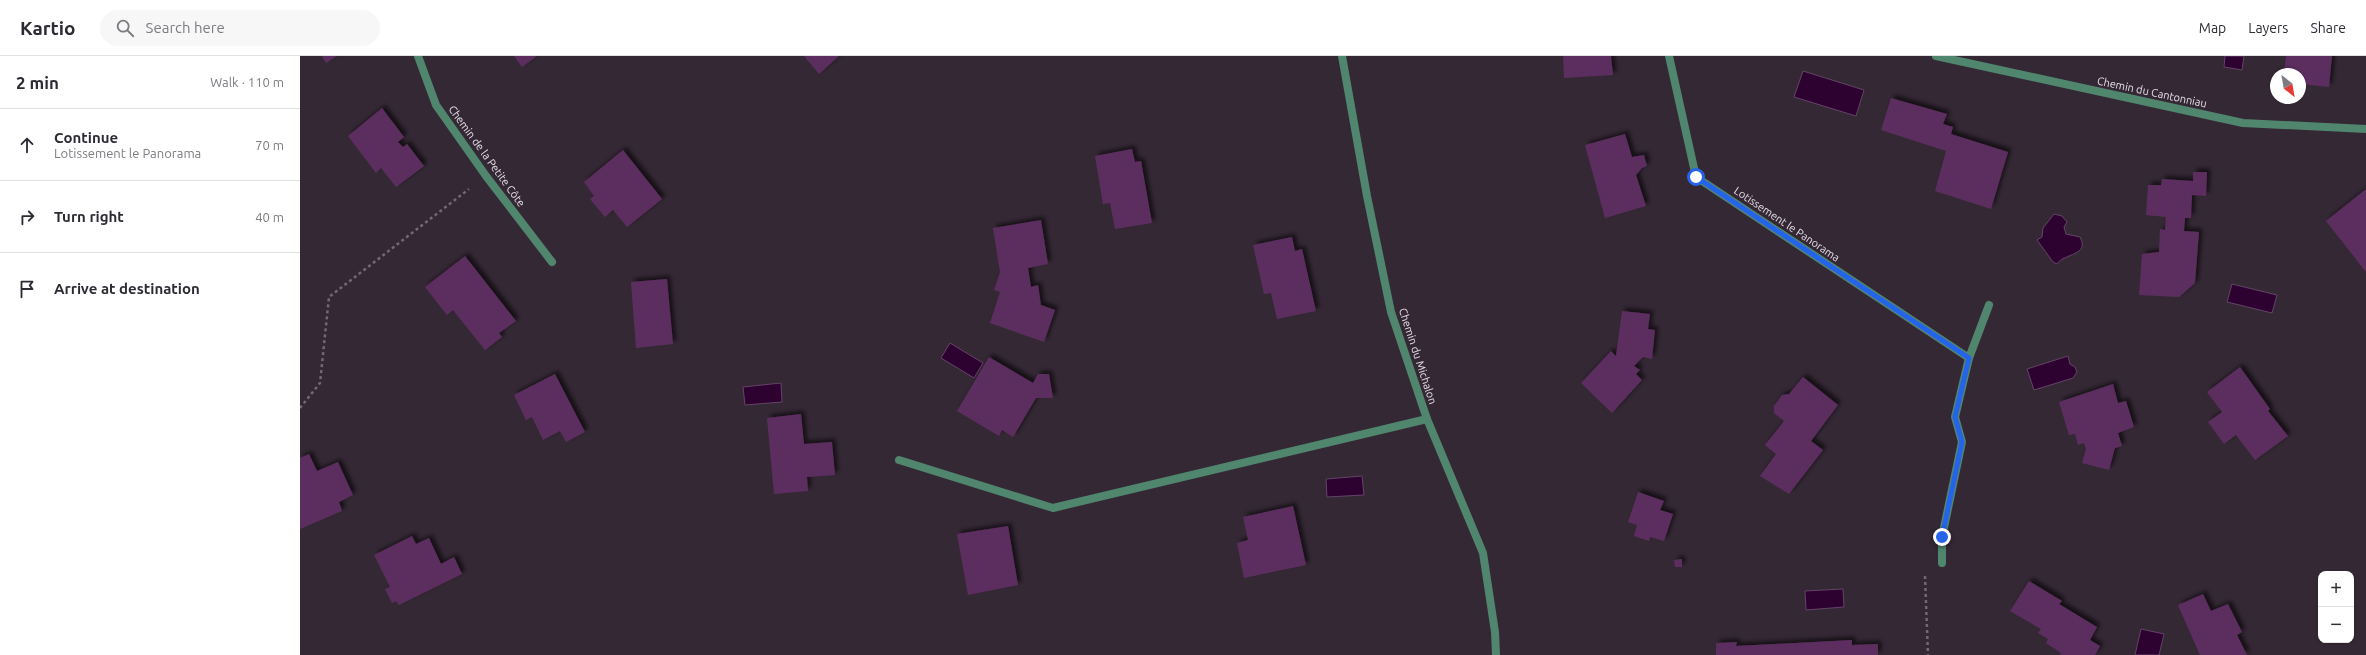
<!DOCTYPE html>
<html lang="en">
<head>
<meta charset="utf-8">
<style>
	body { margin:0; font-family:Ubuntu,sans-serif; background:#f7f7f7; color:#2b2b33 }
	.controls { position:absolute; right:12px; bottom:12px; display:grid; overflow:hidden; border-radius:8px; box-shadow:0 1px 3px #0004 }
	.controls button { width:36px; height:36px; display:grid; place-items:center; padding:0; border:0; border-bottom:1px solid #e1e1e2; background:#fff; color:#2b2b33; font:20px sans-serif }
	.compass { position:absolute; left:1970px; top:12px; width:36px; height:36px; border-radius:50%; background:#fff; box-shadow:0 1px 3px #0004; rotate:149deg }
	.stop { position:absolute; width:12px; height:12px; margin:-9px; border:3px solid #2563eb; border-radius:50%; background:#fff }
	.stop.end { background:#2563eb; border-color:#fff; box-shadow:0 1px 4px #0008 }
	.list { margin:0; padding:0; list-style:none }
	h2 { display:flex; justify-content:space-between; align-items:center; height:52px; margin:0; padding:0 16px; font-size:17px }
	h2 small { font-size:13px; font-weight:400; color:#7c7c81 }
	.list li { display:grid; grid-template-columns:26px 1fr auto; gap:12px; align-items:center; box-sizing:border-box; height:72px; padding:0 16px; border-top:1px solid #e1e1e2 }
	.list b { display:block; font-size:15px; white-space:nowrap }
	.list p { margin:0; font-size:13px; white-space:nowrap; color:#7c7c81 }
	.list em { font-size:13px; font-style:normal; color:#7c7c81 }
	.icon { flex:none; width:22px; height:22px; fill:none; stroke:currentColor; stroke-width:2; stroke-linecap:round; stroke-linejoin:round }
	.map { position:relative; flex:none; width:2066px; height:599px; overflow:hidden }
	header { display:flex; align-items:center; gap:24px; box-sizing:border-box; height:56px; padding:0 20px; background:#fff; border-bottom:1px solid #e1e1e2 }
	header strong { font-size:19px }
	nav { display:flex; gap:22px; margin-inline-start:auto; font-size:14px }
	.search { width:280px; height:36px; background:#f7f7f7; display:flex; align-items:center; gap:10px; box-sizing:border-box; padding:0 14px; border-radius:22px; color:#7c7c81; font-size:15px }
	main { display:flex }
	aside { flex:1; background:#fff }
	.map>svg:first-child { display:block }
	.water { fill:#2d0230; stroke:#644467 }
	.building { fill:#5c2f5f; filter:url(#shadow) }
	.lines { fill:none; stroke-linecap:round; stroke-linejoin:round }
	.path { stroke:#736873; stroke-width:2.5; stroke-dasharray:3 3; stroke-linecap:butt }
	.lane { stroke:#50866e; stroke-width:8 }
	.street { stroke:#50866e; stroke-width:8 }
	.route { stroke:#2563eb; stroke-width:5 }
	.labels { text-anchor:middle; stroke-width:3; stroke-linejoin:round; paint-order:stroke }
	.street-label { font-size:11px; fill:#e6dee6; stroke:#352835 }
</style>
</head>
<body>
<header>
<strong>Kartio</strong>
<div class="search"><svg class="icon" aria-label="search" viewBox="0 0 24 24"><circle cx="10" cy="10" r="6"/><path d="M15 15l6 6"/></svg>Search here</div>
<nav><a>Map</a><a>Layers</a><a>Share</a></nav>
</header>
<main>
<aside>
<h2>2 min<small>Walk · 110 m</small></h2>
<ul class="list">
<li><svg class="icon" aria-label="ahead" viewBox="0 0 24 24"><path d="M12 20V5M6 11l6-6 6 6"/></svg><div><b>Continue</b><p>Lotissement le Panorama</p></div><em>70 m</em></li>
<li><svg class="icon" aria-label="right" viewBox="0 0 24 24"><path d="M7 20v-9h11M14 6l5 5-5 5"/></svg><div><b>Turn right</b></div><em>40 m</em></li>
<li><svg class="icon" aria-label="arrive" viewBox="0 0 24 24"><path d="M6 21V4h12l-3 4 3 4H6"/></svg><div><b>Arrive at destination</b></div></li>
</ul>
</aside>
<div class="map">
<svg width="2066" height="599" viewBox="0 0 2066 599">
	<defs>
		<filter id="shadow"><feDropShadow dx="3.5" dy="-3.5" stdDeviation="2" flood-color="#0009"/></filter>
	</defs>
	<rect width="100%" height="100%" fill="#352835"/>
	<g class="water">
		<path d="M1925 0H1944L1942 14 1924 11Z"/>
		<path d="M1503 15 1564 34 1556 60 1494 41Z"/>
		<path d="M1754 158 1762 160 1767 166 1764 171 1766 178 1780 181C1790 200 1764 197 1757 208L1753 206 1737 184 1742 181 1743 172Z"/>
		<path d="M1932 228 1977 239 1972 257 1927 246Z"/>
		<path d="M650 287 683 307 674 322 641 302Z"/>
		<path d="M1768 300 1770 308 1775 311 1777 316 1773 322 1734 334 1727 313Z"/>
		<path d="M481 327 482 346 445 349 443 331Z"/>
		<path d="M1062 420 1064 439 1027 441 1026 423Z"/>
		<path d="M1543 533 1544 551 1506 554 1505 535Z"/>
		<path d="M1841 573 1864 578 1859 599H1835Z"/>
	</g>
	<g class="building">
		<path d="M22 0H37L26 7Z"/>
		<path d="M214 0H237L222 11Z"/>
		<path d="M504 0H539L519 18Z"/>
		<path d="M1263 0H1311L1313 19 1264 22Z"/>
		<path d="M1986 0H2032L2029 31 2000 28V18H1984Z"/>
		<path d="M1591 42 1647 58 1643 68 1653 71 1651 78 1708 96 1691 153 1635 135 1646 95 1581 74Z"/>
		<path d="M82 52 104 81 98 86 103 91 107 88 124 110 96 131 81 112 76 117 48 80Z"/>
		<path d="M1325 78 1332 101 1344 99 1347 110 1342 112 1336 119 1346 150 1305 162 1285 89Z"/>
		<path d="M832 93 835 106 841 105 852 167 815 173 810 147 803 148 795 100Z"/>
		<path d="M323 94 362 143 327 171 313 154 305 161 290 143 294 140 284 126Z"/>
		<path d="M1893 116H1907L1906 140 1892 139 1891 162H1885L1884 175 1899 176 1895 227 1879 241 1839 239 1842 198 1859 196 1860 173 1865 174 1866 161 1846 159 1848 129H1861L1862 123 1893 125Z"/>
		<path d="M2066 133V216L2026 165Z"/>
		<path d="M741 164 748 208 728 212 731 231 738 229 741 249 755 254 744 286 690 267 700 236 694 234 700 216 693 172Z"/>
		<path d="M992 181 995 195 1002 193 1016 255 977 263 971 237 964 238 953 189Z"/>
		<path d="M165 200 216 265 199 277 202 281 185 294 153 254 147 259 125 231Z"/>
		<path d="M367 223 373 288 336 292 331 226Z"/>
		<path d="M1322 255 1350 258 1348 273 1355 274 1352 303 1343 301 1334 310 1340 314 1336 318 1342 324 1312 357 1281 327 1311 295 1316 300Z"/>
		<path d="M689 301 733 327 738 318H749L753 342H736L713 381 702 374 699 380 657 355Z"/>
		<path d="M1940 311 1970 353 1968 355 1988 380 1955 404 1936 379 1924 388 1908 366 1922 356 1907 336Z"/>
		<path d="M255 318 285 376 266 386 260 375 243 384 232 361 226 364 214 339Z"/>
		<path d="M1503 321 1538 349 1511 385 1523 394 1489 438 1460 420 1476 398 1465 389 1484 365 1474 357V350L1482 339 1489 338Z"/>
		<path d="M1813 328 1818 347 1826 345 1834 371 1818 377 1822 390 1815 392 1809 414 1782 407 1786 393 1784 387 1778 389 1775 378 1769 379 1759 346Z"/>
		<path d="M501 358 504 388 532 386 535 419 507 421 508 435 474 438 467 362Z"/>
		<path d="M9 398 17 415 38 406 53 439 39 446 42 455 0 473V402Z"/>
		<path d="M1338 436 1364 445 1360 454 1373 458 1364 485 1350 481 1349 485 1334 480 1337 469 1328 466Z"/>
		<path d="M993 450 1006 509 944 522 937 487 948 484 943 461Z"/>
		<path d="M708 470 718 529 668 539 657 478Z"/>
		<path d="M112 480 116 488 129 482 141 508 154 501 162 518 99 549 96 545 92 547 85 533 90 531 74 499Z"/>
		<path d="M1382 503V511H1375L1374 504Z"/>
		<path d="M1729 525 1762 545 1759 548 1797 571 1790 584 1800 590 1795 599H1760L1761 597 1746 587 1748 583 1738 577 1741 573 1710 555Z"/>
		<path d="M1903 538 1911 555 1928 548 1942 576 1937 579 1947 599H1900L1878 549Z"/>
		<path d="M1552 584V589L1578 588V599H1416V587L1437 586 1436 590Z"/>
	</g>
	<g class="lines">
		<g class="path">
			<path d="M0 352 20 327 29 241 169 133"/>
			<path d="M1625 520 1628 599"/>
		</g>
		<path class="lane" d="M1642 507V481L1662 386 1655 361 1669 302 1689 249"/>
		<g class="street">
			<path d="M118 0 136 49 186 120 252 206"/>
			<path d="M1042 0 1067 140 1091 256 1127 363 1183 497 1195 576 1196 599"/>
			<path d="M1369 0 1396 121 1669 302"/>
			<path d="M1636 0 1943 67 2066 73"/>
			<path d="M599 404 753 452 1127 363"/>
		</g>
	</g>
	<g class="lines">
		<path class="route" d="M1396 121 1669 302 1655 361 1662 386 1642 481"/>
	</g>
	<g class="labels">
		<g class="street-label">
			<text transform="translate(1852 36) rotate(12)" y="4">Chemin du Cantonniau</text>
			<text transform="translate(187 100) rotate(54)" y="4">Chemin de la Petite Côte</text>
			<text transform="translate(1487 168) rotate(34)" y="4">Lotissement le Panorama</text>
			<text transform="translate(1118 300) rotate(72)" y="4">Chemin du Michalon</text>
		</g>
	</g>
</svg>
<div class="controls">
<button>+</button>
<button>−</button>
</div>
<svg class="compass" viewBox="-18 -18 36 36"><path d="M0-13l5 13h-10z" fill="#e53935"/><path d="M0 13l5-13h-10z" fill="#7c7c81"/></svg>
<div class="stop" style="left:1396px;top:121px"></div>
<div class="stop end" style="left:1642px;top:481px"></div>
</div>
</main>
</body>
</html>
